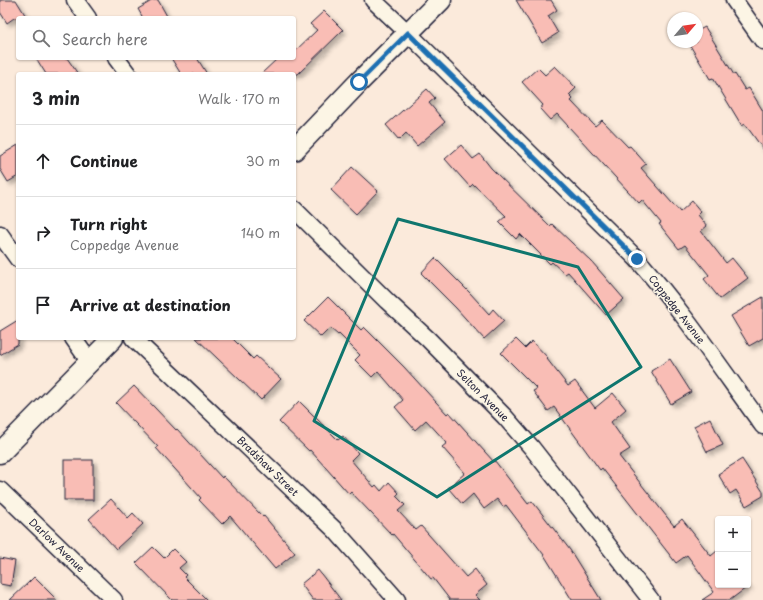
<!DOCTYPE html>
<html lang="en">
<head>
<meta charset="utf-8">
<style>
	body { margin:0; font-family:"Playpen Sans",sans-serif; background:#f6f6f6; color:#202124 }
	.controls { position:absolute; right:12px; bottom:12px; display:grid; overflow:hidden; border-radius:4px; box-shadow:0 1px 3px #0004 }
	.controls button { width:36px; height:36px; display:grid; place-items:center; padding:0; border:0; border-bottom:1px solid #e0e0e0; background:#fff; color:#202124; font:20px sans-serif }
	.compass { position:absolute; left:667px; top:12px; width:36px; height:36px; border-radius:50%; background:#fff; box-shadow:0 1px 3px #0004; rotate:61deg }
	.stop { position:absolute; width:12px; height:12px; margin:-9px; border:3px solid #1f6fb2; border-radius:50%; background:#fff }
	.stop.end { background:#1f6fb2; border-color:#fff; box-shadow:0 1px 4px #0008 }
	.list { margin:0; padding:0; list-style:none }
	h2 { display:flex; justify-content:space-between; align-items:center; height:52px; margin:0; padding:0 16px; font-size:17px }
	h2 small { font-size:13px; font-weight:400; color:#757577 }
	.list li { display:grid; grid-template-columns:26px 1fr auto; gap:12px; align-items:center; box-sizing:border-box; height:72px; padding:0 16px; border-top:1px solid #e0e0e0 }
	.list b { display:block; font-size:15px; white-space:nowrap }
	.list p { margin:0; font-size:13px; white-space:nowrap; color:#757577 }
	.list em { font-size:13px; font-style:normal; color:#757577 }
	.icon { flex:none; width:22px; height:22px; fill:none; stroke:currentColor; stroke-width:2; stroke-linecap:round; stroke-linejoin:round }
	.map { position:relative; flex:none; width:763px; height:600px; overflow:hidden }
	.search { position:absolute; background:#fff; box-shadow:0 1px 3px #0004; left:16px; top:16px; width:280px; height:44px; display:flex; align-items:center; gap:10px; box-sizing:border-box; padding:0 14px; border-radius:4px; color:#757577; font-size:15px }
	.panel { position:absolute; background:#fff; box-shadow:0 1px 3px #0004; left:16px; top:72px; width:280px; height:268px; border-radius:4px }
	.map>svg:first-child { display:block }
	.building { fill:#f9bdb5; stroke:#22223b; filter:url(#shadow) }
	.lines { fill:none; stroke-linecap:round; stroke-linejoin:round }
	.minor-casing { stroke:#22223b; stroke-width:19 }
	.tertiary-casing { stroke:#22223b; stroke-width:23 }
	.minor { stroke:#fcf5e5; stroke-width:16 }
	.tertiary { stroke:#fcf5e5; stroke-width:20 }
	.route { stroke:#1f6fb2; stroke-width:5 }
	.marked { fill:none; stroke:#0f766e; stroke-width:3; stroke-linejoin:round }
	.labels { text-anchor:middle; stroke-width:3; stroke-linejoin:round; paint-order:stroke }
	.street-label { font-size:10px; fill:#22223b; stroke:#fcf5e5 }
</style>
</head>
<body>
<div class="map">
<svg width="763" height="600" viewBox="0 0 763 600">
	<defs>
		<filter id="shadow"><feDropShadow dx="3.5" dy="3.5" stdDeviation="2" flood-color="#0004"/></filter>
	</defs>
	<rect width="100%" height="100%" fill="#fbeadb"/>
	<filter id="ink" filterUnits="userSpaceOnUse"><feTurbulence type="fractalNoise" baseFrequency=".025" numOctaves="2"/><feDisplacementMap in="SourceGraphic" scale="8" xChannelSelector="R" yChannelSelector="G"/><feConvolveMatrix kernelMatrix="1 2 1 2 8 2 1 2 1" color-interpolation-filters="sRGB"/></filter>
	<g filter="url(#ink)">
		<g class="building">
			<path d="M0 0H16L27 18H14L7 23 0 12Z"/>
			<path d="M153 0H158L168 18H143L138 9Z"/>
			<path d="M516 0H551L557 10 548 16 558 33 542 43Z"/>
			<path d="M324 11 343 30 298 74H261L278 58H294V52L317 30 310 24Z"/>
			<path d="M705 27 734 75 735 74 745 90 749 88 763 111V149L745 124 742 126 713 78 710 79 688 42H697V31Z"/>
			<path d="M36 58H67L78 74H46Z"/>
			<path d="M171 58H197L207 74H181Z"/>
			<path d="M555 66 576 88 569 95 573 99 571 101 595 126 602 120 628 147 630 146 646 164 641 168 680 212 692 201 701 212 698 215 707 226 701 231 726 263 732 258 748 278 720 299 704 279 709 275 685 245 679 249 659 224 661 223 642 200 639 203 557 114 550 120 540 109 543 105 522 82 538 68 545 75Z"/>
			<path d="M427 89 435 98 429 103 445 122 417 146 406 133 399 140 386 125Z"/>
			<path d="M18 145V176L8 182 0 169V156Z"/>
			<path d="M461 145 473 159 480 154 491 168 550 226 552 224 592 262 624 299 606 315 568 272 565 274 552 262 550 264 520 234 516 239 499 222 506 216 473 184 470 187 445 159Z"/>
			<path d="M352 167 378 191 356 214 331 190Z"/>
			<path d="M435 258 470 293 489 314 493 309 504 321 484 339 456 308 421 273Z"/>
			<path d="M328 297 361 330 364 327 404 367 447 414 449 412 494 462 495 461 528 504 532 501 570 550 601 600H572L544 555 506 505 503 507 497 499 484 509 473 494 462 504 448 488 465 473 442 447 447 443 426 420 415 430 395 407 403 400 378 371 372 377 355 360 360 355 339 334 338 335 330 328 321 337 304 321Z"/>
			<path d="M763 297V338L749 346 731 316Z"/>
			<path d="M18 320V344L0 355V331Z"/>
			<path d="M196 338H232L253 359 256 356 281 379 261 400Z"/>
			<path d="M516 339 525 348 532 341 548 358 547 359 568 386 575 381 595 408 613 393 626 409 611 422 630 449 619 456 674 526 682 519 711 556 718 550V585H750L730 600H702L714 592 687 555 676 563 602 468 600 470 554 407 548 411 533 391 537 389 501 353Z"/>
			<path d="M670 359 691 392 671 404 651 371Z"/>
			<path d="M134 386 176 430 177 429 222 478 223 476 263 517 264 516 295 553 275 569 230 516 222 524 199 500 201 498 156 448 158 447 116 403Z"/>
			<path d="M299 401 338 440 343 436 358 453 351 460 374 487 376 485 381 491 389 482 399 493 396 496 405 505 398 511 416 530 421 526 466 577 475 569 487 585 475 595 480 600H450L433 578 431 579 393 534 392 535 351 492 349 494 310 450 309 451 279 422Z"/>
			<path d="M710 418 723 445 707 452 694 426Z"/>
			<path d="M742 459 763 492V496L746 506 736 490 730 494 718 474Z"/>
			<rect x="64" y="460" width="29" height="40"/>
			<path d="M111 499 128 518 133 513 143 524 116 549 89 519Z"/>
			<path d="M153 547 164 558 173 549 186 562 179 568 186 575 184 577 207 600H172L136 563Z"/>
			<path d="M0 558 15 561 11 586 0 584Z"/>
			<path d="M318 570 341 600H313L301 584Z"/>
			<path d="M34 577 57 600H10L30 581Z"/>
		</g>
		<g class="lines">
			<defs>
				<g id="minor">
					<path d="M75 0 88 18"/>
					<path d="M373 0 408 33 637 259C683 311 722 370 763 426"/>
					<path d="M734 0 763 41"/>
					<path d="M116 58 128 74"/>
					<path d="M294 209 387 301 428 339 505 417 532 448 651 600"/>
					<path d="M0 234 18 259"/>
					<path d="M73 338 89 361"/>
					<path d="M133 338 335 530 397 600"/>
					<path d="M0 490 114 600"/>
				</g>
				<g id="tertiary">
					<path d="M294 150 359 82 441 0"/>
					<path d="M0 453 113 338"/>
				</g>
			</defs>
			<use href="#minor" class="minor-casing"/>
			<use href="#tertiary" class="tertiary-casing"/>
			<use href="#minor" class="minor"/>
			<use href="#tertiary" class="tertiary"/>
		</g>
	</g>
	<g class="lines" filter="url(#ink)">
		<path class="route" d="M359 82 408 33 637 259"/>
	</g>
	<path class="marked" d="M398 219 578 267 641 367 437 497 314 421Z"/>
	<g class="labels">
		<g class="street-label">
			<text transform="translate(677 309) rotate(52)" y="4">Coppedge Avenue</text>
			<text transform="translate(483 395) rotate(45)" y="4">Selton Avenue</text>
			<text transform="translate(268 466) rotate(44)" y="4">Bradshaw Street</text>
			<text transform="translate(57 545) rotate(44)" y="4">Darlow Avenue</text>
		</g>
	</g>
</svg>
<div class="controls">
<button>+</button>
<button>−</button>
</div>
<svg class="compass" viewBox="-18 -18 36 36"><path d="M0-13l5 13h-10z" fill="#e53935"/><path d="M0 13l5-13h-10z" fill="#757577"/></svg>
<div class="stop" style="left:359px;top:82px"></div>
<div class="stop end" style="left:637px;top:259px"></div>
<div class="search"><svg class="icon" aria-label="search" viewBox="0 0 24 24"><circle cx="10" cy="10" r="6"/><path d="M15 15l6 6"/></svg>Search here</div>
<section class="panel">
<h2>3 min<small>Walk · 170 m</small></h2>
<ul class="list">
<li><svg class="icon" aria-label="ahead" viewBox="0 0 24 24"><path d="M12 20V5M6 11l6-6 6 6"/></svg><div><b>Continue</b></div><em>30 m</em></li>
<li><svg class="icon" aria-label="right" viewBox="0 0 24 24"><path d="M7 20v-9h11M14 6l5 5-5 5"/></svg><div><b>Turn right</b><p>Coppedge Avenue</p></div><em>140 m</em></li>
<li><svg class="icon" aria-label="arrive" viewBox="0 0 24 24"><path d="M6 21V4h12l-3 4 3 4H6"/></svg><div><b>Arrive at destination</b></div></li>
</ul>
</section>
</div>
</body>
</html>
